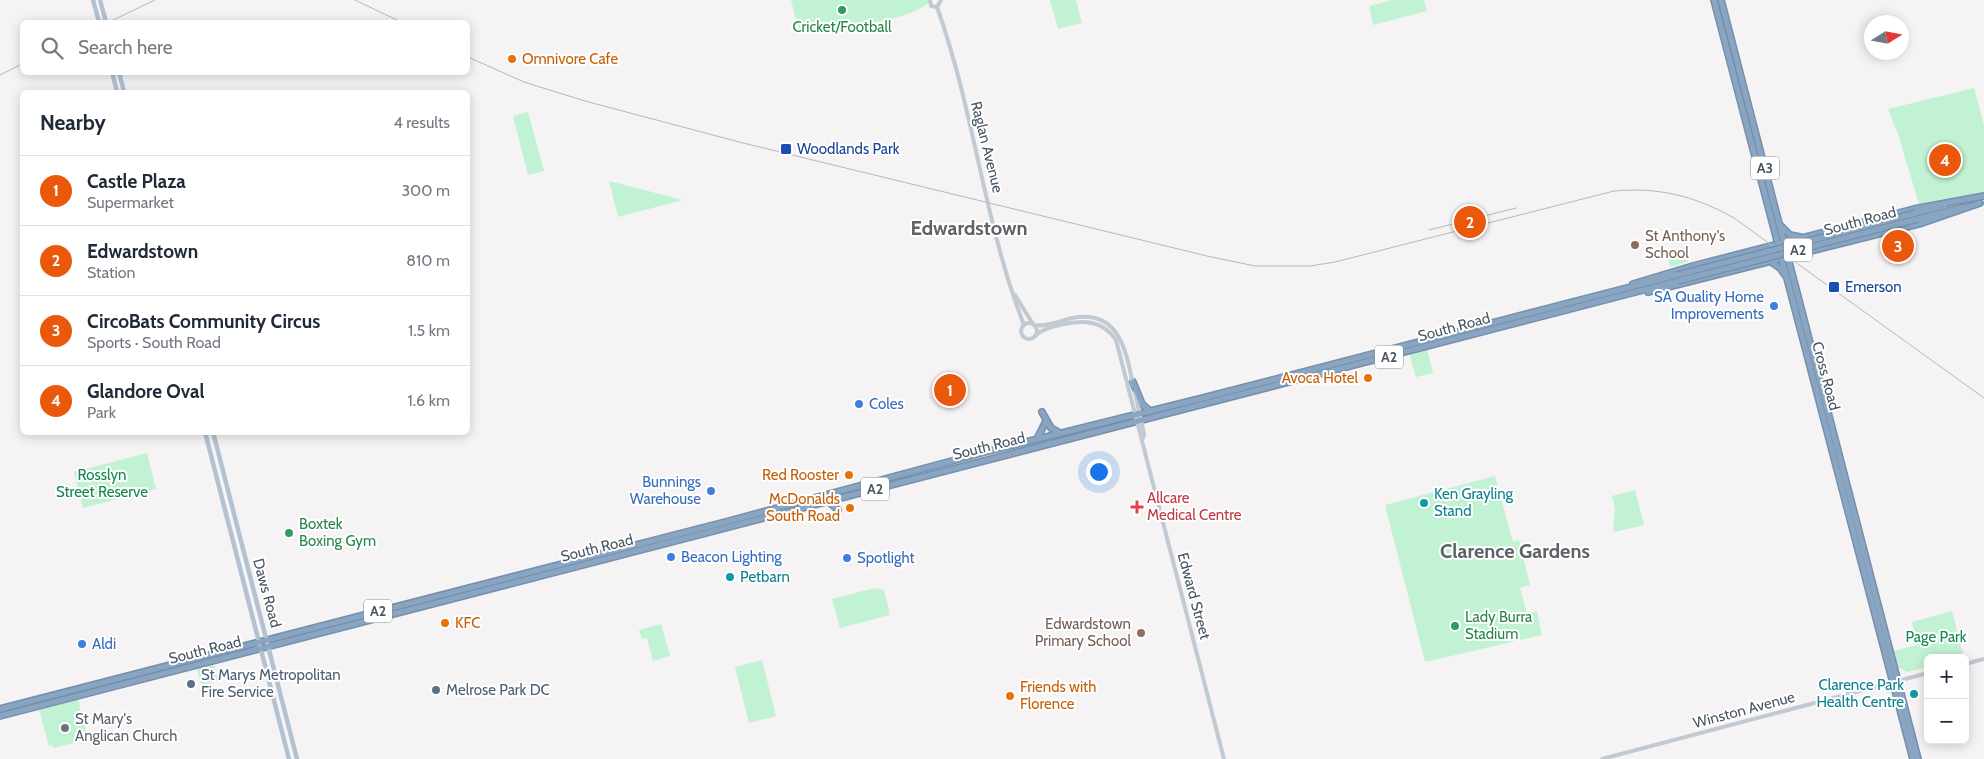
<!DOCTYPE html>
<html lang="en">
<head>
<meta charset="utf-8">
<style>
	body { margin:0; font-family:Cabin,sans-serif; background:#f6f6f7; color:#1f2937 }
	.controls { position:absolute; right:15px; bottom:15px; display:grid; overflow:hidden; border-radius:8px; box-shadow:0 2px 12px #0003 }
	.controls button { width:45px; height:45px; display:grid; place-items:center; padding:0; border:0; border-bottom:1px solid #e0e1e3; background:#fff; color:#1f2937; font:25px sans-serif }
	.compass { position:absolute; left:1864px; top:15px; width:45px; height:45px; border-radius:50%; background:#fff; box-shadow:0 2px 12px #0003; rotate:79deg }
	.you { position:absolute; left:1098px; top:471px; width:18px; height:18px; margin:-12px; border:4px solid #fff; border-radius:50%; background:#1a73e8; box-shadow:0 0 0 8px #1a73e833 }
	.badge { display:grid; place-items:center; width:32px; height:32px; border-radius:50%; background:#ea580c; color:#fff; font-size:16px; font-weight:700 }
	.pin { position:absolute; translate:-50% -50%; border:2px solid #fff; box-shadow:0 1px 5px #0006 }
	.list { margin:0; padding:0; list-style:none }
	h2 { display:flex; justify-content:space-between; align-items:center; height:65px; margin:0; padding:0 20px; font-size:21px }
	h2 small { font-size:16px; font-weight:400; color:#747a83 }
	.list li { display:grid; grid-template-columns:32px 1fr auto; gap:15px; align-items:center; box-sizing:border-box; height:70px; padding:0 20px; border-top:1px solid #e0e1e3 }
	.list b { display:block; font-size:19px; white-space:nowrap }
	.list p { margin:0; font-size:16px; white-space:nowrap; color:#747a83 }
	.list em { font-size:16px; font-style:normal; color:#747a83 }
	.icon { flex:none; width:28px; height:28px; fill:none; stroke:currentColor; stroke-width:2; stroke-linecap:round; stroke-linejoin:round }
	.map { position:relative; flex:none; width:1984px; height:759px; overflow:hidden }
	.search { position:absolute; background:#fff; box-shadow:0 2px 12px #0003; left:20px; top:20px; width:450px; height:55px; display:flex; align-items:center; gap:12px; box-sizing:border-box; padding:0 18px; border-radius:8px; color:#747a83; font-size:19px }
	.panel { position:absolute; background:#fff; box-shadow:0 2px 12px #0003; left:20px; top:90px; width:450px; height:345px; border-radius:8px }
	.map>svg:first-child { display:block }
	.green { fill:#c2f2d4 }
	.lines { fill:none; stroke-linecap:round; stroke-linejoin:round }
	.highway-casing { stroke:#7590ae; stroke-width:8 }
	.minor { stroke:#c1cad2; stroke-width:4 }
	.major { stroke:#b2c2d2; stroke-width:4.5 }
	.highway { stroke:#8aa5c2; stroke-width:5 }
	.rail { stroke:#b5b8bd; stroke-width:1 }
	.highway-bridge-casing { stroke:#7590ae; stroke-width:8; stroke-linecap:butt }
	.highway-bridge { stroke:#8aa5c2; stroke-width:5 }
	.leisure-dot { fill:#2e9e5b; stroke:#fff; stroke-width:2 }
	.food-dot { fill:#e8710a; stroke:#fff; stroke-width:2 }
	.transit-dot { fill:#1a4fb4; stroke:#fff; stroke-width:2 }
	.education-dot { fill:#8d6e63; stroke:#fff; stroke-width:2 }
	.shop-dot { fill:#3f7fe0; stroke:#fff; stroke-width:2 }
	.culture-dot { fill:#0f9aa8; stroke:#fff; stroke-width:2 }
	.health-dot { fill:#e0444e; stroke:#fff; stroke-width:2 }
	.service-dot { fill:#5c6f8a; stroke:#fff; stroke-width:2 }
	.worship-dot { fill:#6b7280; stroke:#fff; stroke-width:2 }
	.labels { text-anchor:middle; stroke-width:4; stroke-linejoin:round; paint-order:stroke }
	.shield { fill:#fff; stroke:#808990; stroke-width:1 }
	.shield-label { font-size:14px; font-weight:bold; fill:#495661 }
	.leisure-label { font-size:15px; fill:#27864d; stroke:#fff; text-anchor:start }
	.food-label { font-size:15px; fill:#c56008; stroke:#fff; text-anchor:start }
	.street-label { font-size:15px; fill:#495661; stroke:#fff }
	.transit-label { font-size:15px; fill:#164399; stroke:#fff; text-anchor:start }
	.education-label { font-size:15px; fill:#785e54; stroke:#fff; text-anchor:start }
	.shop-label { font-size:15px; fill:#366cbe; stroke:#fff; text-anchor:start }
	.park-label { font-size:15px; fill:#14884e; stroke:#fff }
	.culture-label { font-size:15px; fill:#0d838f; stroke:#fff; text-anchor:start }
	.health-label { font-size:15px; fill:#be3a42; stroke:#fff; text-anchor:start }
	.service-label { font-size:15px; fill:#4e5e75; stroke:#fff; text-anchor:start }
	.worship-label { font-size:15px; fill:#5b616d; stroke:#fff; text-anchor:start }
	.district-label { font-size:20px; font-weight:bold; fill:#5f6368; stroke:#fff }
</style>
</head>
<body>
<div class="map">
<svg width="1984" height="759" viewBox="0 0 1984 759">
	<rect width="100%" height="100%" fill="#f5f3f3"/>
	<g class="green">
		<path d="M791 0H929V3C903 22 836 31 804 32L798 27Z"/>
		<path d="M1050 0H1076L1082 23 1058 29Z"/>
		<path d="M1392 0H1424L1427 11 1373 25 1369 6Z"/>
		<path d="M1974 88 1984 125V192L1919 204 1898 134 1888 109Z"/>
		<path d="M528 112 544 171 528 175 513 116Z"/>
		<path d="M609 181 683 200 618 217Z"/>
		<path d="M1685 247 1688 262 1670 267 1666 252Z"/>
		<path d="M1427 349 1433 373 1416 377 1409 353Z"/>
		<path d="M147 453 156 489 83 508 74 472Z"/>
		<path d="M1495 476 1513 542 1519 540 1530 585 1520 588 1527 613 1537 611 1542 635 1425 662 1385 505Z"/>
		<path d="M1635 490 1644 525 1615 532 1613 529 1615 509 1612 496Z"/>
		<path d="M875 588 884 590 890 615 840 628 832 599Z"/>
		<path d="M1952 611 1964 658H1928V667L1907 672 1896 666 1893 651 1917 645 1912 622Z"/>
		<path d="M661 624 670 656 653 661 647 638 642 639 639 630Z"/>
		<path d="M762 660 776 716 749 723 735 667Z"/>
		<path d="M214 665 218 681 201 685 197 669Z"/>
		<path d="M78 699 88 739 54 748 53 745 49 746 39 710Z"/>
	</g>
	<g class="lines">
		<defs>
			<g id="highway">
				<path d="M1714 0 1913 759"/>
				<path d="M1721 0 1918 759"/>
				<path d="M1916 213 1945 206"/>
				<path d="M1918 219 1964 207"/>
				<path d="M1780 225 1790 235 1800 237"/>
				<path d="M1771 262 1780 268 1785 275"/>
				<path d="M1633 284 1693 266 1914 209 1984 196"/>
				<path d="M1648 292 1922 223 1980 203"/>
				<path d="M1133 382 1142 404 1150 411"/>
				<path d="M1042 412 1051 428 1060 433"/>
				<path d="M1037 439 1045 423"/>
				<path d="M828 501 838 510"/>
				<path d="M0 709 729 521 989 451 1203 398 1677 275"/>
				<path d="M0 716 1678 281"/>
			</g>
		</defs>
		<use href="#highway" class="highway-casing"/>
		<g class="minor">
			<path d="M930 0 931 6 937 7"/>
			<path d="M937 7C974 110 984 223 1024 325"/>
			<path d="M937 7 941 0"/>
			<path d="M1015 295 1033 324"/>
			<circle cx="1029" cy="331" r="8"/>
			<path d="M1034 325C1047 327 1060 321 1072 318 1119 309 1126 350 1133 385"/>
			<path d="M1037 334C1044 329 1051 327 1059 325 1082 320 1102 319 1116 340L1224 759"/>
			<path d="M1135 392 1144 434 1143 438"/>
			<path d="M1965 664 1984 659"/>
			<path d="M1602 759 1928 673"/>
		</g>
		<g class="major">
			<path d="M93 0 99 22"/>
			<path d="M100 0 106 22"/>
			<path d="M112 72 117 92"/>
			<path d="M119 72 124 92"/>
			<path d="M205 432 289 759"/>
			<path d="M213 432 297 759"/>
		</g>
		<use href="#highway" class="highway"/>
		<g class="rail">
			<path d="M355 0 401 22"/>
			<path d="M109 22 155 0"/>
			<path d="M468 57 524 82 585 101 743 143 1207 256 1255 266H1310L1335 262 1614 191C1659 187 1695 196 1734 218L1984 398"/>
			<path d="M0 75 22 64"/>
			<path d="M1429 230 1516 208"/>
		</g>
		<defs>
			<g id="highway-bridge">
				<path d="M1677 275 1916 213"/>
				<path d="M1678 281 1918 219"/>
			</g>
		</defs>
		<use href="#highway-bridge" class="highway-bridge-casing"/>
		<use href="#highway-bridge" class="highway-bridge"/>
	</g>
	<g class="leisure-dot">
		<circle cx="842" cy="10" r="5"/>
		<circle cx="289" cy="533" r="5"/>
		<circle cx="1455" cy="626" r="5"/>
	</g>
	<g class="food-dot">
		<circle cx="512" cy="59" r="5"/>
		<circle cx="1368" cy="378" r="5"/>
		<circle cx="849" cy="475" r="5"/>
		<circle cx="850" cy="508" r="5"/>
		<circle cx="445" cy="623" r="5"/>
		<circle cx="1010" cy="696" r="5"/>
	</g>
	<g class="transit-dot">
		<rect x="780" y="143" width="12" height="12" rx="2.5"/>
		<rect x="1828" y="281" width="12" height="12" rx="2.5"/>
	</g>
	<g class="education-dot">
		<circle cx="1635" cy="245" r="5"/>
		<circle cx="1141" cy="633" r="5"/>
	</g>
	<g class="shop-dot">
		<circle cx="1774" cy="306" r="5"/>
		<circle cx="859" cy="404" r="5"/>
		<circle cx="711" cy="491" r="5"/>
		<circle cx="671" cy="557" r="5"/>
		<circle cx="847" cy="558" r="5"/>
		<circle cx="82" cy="644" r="5"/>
	</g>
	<g class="culture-dot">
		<circle cx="1424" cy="503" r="5"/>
		<circle cx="730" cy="577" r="5"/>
		<circle cx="1914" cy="694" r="5"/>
	</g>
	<path class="health-dot" d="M1134.5 499.5h5v5h5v5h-5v5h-5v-5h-5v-5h5z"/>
	<g class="service-dot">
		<circle cx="191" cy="684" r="5"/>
		<circle cx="436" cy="690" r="5"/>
	</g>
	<circle class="worship-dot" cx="65" cy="728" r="5"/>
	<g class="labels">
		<g class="shield">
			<rect x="1751" y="156.5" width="28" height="23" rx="4"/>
			<rect x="1784" y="238.5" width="28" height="23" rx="4"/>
			<rect x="1375" y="345.5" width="28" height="23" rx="4"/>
			<rect x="861" y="477.5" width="28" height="23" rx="4"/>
			<rect x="364" y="599.5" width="28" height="23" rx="4"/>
		</g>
		<g class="shield-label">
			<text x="1765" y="173">A3</text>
			<text x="1798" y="255">A2</text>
			<text x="1389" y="362">A2</text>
			<text x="875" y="494">A2</text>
			<text x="378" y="616">A2</text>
		</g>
		<g class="leisure-label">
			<text x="842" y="32" text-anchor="middle">Cricket/Football</text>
			<text x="299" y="529">Boxtek<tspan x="299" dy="17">Boxing Gym</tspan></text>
			<text x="1465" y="622">Lady Burra<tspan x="1465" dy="17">Stadium</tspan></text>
		</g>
		<g class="food-label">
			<text x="522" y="64">Omnivore Cafe</text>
			<text x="1358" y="383" text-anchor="end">Avoca Hotel</text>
			<text x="839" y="480" text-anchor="end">Red Rooster</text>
			<text x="840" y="504" text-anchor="end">McDonalds<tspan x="840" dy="17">South Road</tspan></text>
			<text x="455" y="628">KFC</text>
			<text x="1020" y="692">Friends with<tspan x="1020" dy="17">Florence</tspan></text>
		</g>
		<g class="street-label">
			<text transform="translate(987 147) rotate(76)" y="5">Raglan Avenue</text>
			<text transform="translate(1860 221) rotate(-15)" y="5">South Road</text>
			<text transform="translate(1454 327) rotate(-15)" y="5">South Road</text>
			<text transform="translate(1826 376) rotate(75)" y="5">Cross Road</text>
			<text transform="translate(989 446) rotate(-14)" y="5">South Road</text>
			<text transform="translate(597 548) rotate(-14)" y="5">South Road</text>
			<text transform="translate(267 593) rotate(75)" y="5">Daws Road</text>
			<text transform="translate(1194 596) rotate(75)" y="5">Edward Street</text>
			<text transform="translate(205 650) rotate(-14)" y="5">South Road</text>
			<text transform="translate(1744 710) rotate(-15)" y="5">Winston Avenue</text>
		</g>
		<g class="transit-label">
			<text x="797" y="154">Woodlands Park</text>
			<text x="1845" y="292">Emerson</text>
		</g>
		<g class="education-label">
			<text x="1645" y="241">St Anthony's<tspan x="1645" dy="17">School</tspan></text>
			<text x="1131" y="629" text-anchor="end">Edwardstown<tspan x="1131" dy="17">Primary School</tspan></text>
		</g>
		<g class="shop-label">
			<text x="1764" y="302" text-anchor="end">SA Quality Home<tspan x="1764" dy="17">Improvements</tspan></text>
			<text x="869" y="409">Coles</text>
			<text x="701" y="487" text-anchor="end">Bunnings<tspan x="701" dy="17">Warehouse</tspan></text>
			<text x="681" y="562">Beacon Lighting</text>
			<text x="857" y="563">Spotlight</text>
			<text x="92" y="649">Aldi</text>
		</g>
		<g class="park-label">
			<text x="102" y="480">Rosslyn<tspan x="102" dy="17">Street Reserve</tspan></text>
			<text x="1936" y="642">Page Park</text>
		</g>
		<g class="culture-label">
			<text x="1434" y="499">Ken Grayling<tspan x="1434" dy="17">Stand</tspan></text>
			<text x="740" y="582">Petbarn</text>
			<text x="1904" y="690" text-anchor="end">Clarence Park<tspan x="1904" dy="17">Health Centre</tspan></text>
		</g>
		<g class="health-label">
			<text x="1147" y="503">Allcare<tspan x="1147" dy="17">Medical Centre</tspan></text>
		</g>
		<g class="service-label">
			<text x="201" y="680">St Marys Metropolitan<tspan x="201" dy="17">Fire Service</tspan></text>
			<text x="446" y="695">Melrose Park DC</text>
		</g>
		<g class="worship-label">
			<text x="75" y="724">St Mary's<tspan x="75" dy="17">Anglican Church</tspan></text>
		</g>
		<g class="district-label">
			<text x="969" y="235">Edwardstown</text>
			<text x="1515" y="558">Clarence Gardens</text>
		</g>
	</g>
</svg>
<div class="controls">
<button>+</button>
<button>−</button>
</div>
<svg class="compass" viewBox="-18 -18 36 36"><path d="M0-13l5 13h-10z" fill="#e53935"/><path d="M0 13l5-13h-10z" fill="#747a83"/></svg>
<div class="you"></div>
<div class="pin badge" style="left:950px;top:390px">1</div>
<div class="pin badge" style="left:1470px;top:222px">2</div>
<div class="pin badge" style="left:1898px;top:246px">3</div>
<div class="pin badge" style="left:1945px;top:160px">4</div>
<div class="search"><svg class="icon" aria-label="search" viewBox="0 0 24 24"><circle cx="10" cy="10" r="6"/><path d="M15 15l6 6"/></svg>Search here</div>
<section class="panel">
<h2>Nearby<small>4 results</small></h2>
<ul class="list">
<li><span class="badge">1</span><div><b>Castle Plaza</b><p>Supermarket</p></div><em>300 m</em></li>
<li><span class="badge">2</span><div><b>Edwardstown</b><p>Station</p></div><em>810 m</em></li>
<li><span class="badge">3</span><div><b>CircoBats Community Circus</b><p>Sports · South Road</p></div><em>1.5 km</em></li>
<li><span class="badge">4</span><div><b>Glandore Oval</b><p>Park</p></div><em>1.6 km</em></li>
</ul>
</section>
</div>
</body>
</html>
